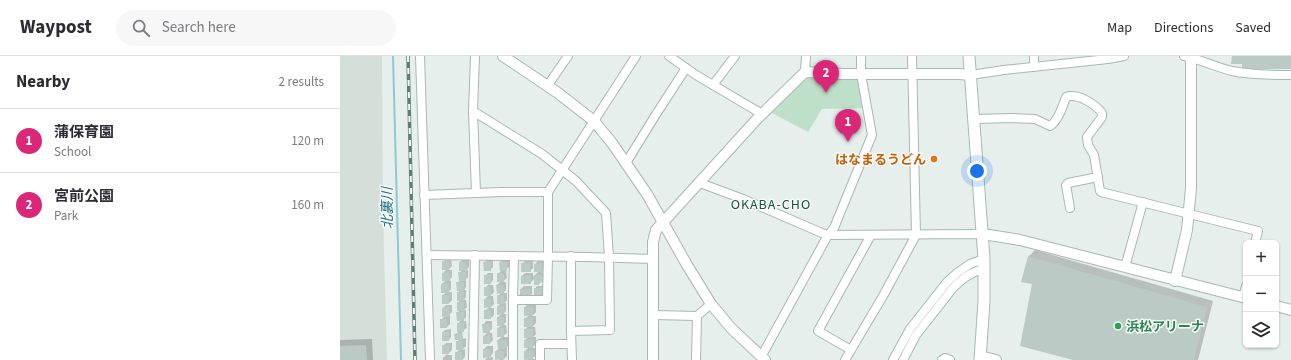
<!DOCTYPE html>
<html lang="en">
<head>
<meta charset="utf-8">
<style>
	body { margin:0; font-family:"Source Sans 3","Noto Sans JP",sans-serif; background:#f7f7f7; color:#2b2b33 }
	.controls { position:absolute; right:12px; bottom:12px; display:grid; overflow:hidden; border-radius:6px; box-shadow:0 1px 3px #0004 }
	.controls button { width:36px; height:36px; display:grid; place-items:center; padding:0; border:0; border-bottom:1px solid #e1e1e2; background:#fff; color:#2b2b33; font:20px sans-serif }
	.you { position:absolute; left:637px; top:115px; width:14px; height:14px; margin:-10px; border:3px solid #fff; border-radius:50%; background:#1a73e8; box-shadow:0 0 0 6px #1a73e833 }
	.badge { display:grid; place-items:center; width:26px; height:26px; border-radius:50%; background:#db2777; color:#fff; font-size:13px; font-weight:700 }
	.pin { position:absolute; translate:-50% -33px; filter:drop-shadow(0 1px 2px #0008) }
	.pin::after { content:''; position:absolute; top:21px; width:14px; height:12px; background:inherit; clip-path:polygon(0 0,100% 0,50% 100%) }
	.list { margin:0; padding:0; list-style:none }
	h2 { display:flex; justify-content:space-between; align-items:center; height:52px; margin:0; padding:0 16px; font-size:17px }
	h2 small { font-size:13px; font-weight:400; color:#7c7c81 }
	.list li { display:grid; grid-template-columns:26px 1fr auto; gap:12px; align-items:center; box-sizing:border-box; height:64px; padding:0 16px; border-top:1px solid #e1e1e2 }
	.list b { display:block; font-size:15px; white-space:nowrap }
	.list p { margin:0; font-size:13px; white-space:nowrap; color:#7c7c81 }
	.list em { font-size:13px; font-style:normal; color:#7c7c81 }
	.icon { flex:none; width:22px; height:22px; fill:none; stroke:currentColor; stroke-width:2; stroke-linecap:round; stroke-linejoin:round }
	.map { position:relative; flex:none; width:951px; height:304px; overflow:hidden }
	header { display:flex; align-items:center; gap:24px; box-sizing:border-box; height:56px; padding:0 20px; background:#fff; border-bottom:1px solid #e1e1e2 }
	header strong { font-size:19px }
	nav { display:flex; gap:22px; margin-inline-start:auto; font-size:14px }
	.search { width:280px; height:36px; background:#f7f7f7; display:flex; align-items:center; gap:10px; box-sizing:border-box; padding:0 14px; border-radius:22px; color:#7c7c81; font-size:15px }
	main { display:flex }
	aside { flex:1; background:#fff }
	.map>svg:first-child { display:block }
	.built { fill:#d4dfda }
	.green { fill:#bfe0c8 }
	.shadow { fill:#0003 }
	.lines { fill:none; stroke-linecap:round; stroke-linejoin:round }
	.stream { stroke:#8ec9d4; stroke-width:2 }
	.building { fill:#bbcac4 }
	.minor-casing { stroke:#a8b8b2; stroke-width:10 }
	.tertiary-casing { stroke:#a8b8b2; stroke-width:12 }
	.secondary-casing { stroke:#a4bbb3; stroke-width:13 }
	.minor { stroke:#fff; stroke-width:8 }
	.tertiary { stroke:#fff; stroke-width:10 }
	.secondary { stroke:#fff; stroke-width:11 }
	.rail-casing { stroke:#5f7d75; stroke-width:3.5 }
	.rail { stroke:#f7fbf9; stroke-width:2; stroke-dasharray:6; stroke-linecap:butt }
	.food-dot { fill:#e8710a; stroke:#f7fbf9; stroke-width:1.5 }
	.leisure-dot { fill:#2e9e5b; stroke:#f7fbf9; stroke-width:1.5 }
	.labels { text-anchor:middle; stroke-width:3; stroke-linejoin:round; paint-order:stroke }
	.food-label { font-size:13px; font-weight:bold; fill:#c56008; stroke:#f7fbf9; text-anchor:end }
	.leisure-label { font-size:13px; font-weight:bold; fill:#27864d; stroke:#f7fbf9; text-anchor:start }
	.neighbourhood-label { font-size:14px; letter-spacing:1px; fill:#1f5548; stroke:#f7fbf9 }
	.water-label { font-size:14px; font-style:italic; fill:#1c6f80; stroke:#f7fbf9 }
</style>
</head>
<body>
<header>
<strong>Waypost</strong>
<div class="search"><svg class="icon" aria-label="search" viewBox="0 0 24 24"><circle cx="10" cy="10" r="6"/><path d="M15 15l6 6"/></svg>Search here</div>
<nav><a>Map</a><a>Directions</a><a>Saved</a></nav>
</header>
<main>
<aside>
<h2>Nearby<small>2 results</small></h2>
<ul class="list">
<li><span class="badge">1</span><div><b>蒲保育園</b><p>School</p></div><em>120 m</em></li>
<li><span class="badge">2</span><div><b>宮前公園</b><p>Park</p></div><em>160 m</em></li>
</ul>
</aside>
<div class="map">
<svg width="951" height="304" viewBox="0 0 951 304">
	<rect width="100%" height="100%" fill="#e6efeb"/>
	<path class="built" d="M0 0H42L43 158 47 304H0Z"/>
	<path class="green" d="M468 21 517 22 523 52 482 53 468 76 432 57Z"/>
	<g class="shadow">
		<path d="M695 194 873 245 858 304H737L693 227 682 225 689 200Z"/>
		<path d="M106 203H111L112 210 108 214H112V221L108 225H111V233L108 236H112V244L109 247 103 239 107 236 102 228 106 224 103 217 107 213 103 206Z"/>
		<path d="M123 203H129V211L126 214H128V221L126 223V231L124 234H126V241L124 244H126L127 251 124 254H126V261L123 265H126L127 272 122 275 123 283 126 282V290L122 294 125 293V301L122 304H126H116V297L120 293 117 286 120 283 115 278 118 277V268L121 264 117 257 120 254 118 247 120 244 118 237 120 234 117 227 120 225 119 217 123 214 120 206Z"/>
		<path d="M163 203H169V211L166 213 167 222 162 226H166V234L163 237H167V244L164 247H166V255L163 258H166V266L163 269H166L167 277 162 281H169V288L167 291V300L163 304H167H159L160 303 156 295 159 293 158 284 163 280 158 272 162 269 158 261 161 258 158 250 161 247 158 240 161 237 157 229 161 225 158 218 161 215 160 206Z"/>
		<path d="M147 204H153V211L150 214 144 207Z"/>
		<path d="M193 204V212L190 215 182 208 185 205Z"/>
		<path d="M198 205H206V212L202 217H206V222L199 228 195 222 190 227 182 220 185 217H193V221L199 215 195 208Z"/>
		<path d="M148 217H153V224L149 229H153L154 236 150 240H153L154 248 150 252H154V259L151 262 145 255 149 251 145 243 149 239 145 232 150 227 145 220Z"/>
		<path d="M184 230H192V238L189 240 181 233Z"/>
		<path d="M197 230H205L206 237 203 240 195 233Z"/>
		<path d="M188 248H196V256L192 260H196V267L192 271H195L196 278 193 281H196V288L192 292H196V299L192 303H196V304H187L188 302 185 295 189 291 185 284 188 281 185 274 188 270 185 263 189 259 185 251Z"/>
		<path d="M106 249H112V256L108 260H110V268L107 271 101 264 105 260 103 252Z"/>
		<path d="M146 265H152V273L148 277H152L153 284 150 287 144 280 148 276 144 268Z"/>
		<path d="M111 273V281L109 284 103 276 105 274Z"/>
		<path d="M32 283 33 304H0V284Z"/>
		<path d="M106 287H112V294L107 299H112V304H103V302L108 297 103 290Z"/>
		<path d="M147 290H153V297L149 302 153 301V304H145L149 300 144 293Z"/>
	</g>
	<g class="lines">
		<g class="stream">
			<path d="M53 0 61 304"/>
			<path d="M610 230 622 218 636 211"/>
			<path d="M592 252 601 241"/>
		</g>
	</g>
	<g class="building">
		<path d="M892 0H951V13H902V8H891Z"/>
		<path d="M688 200 867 251 854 304H733L680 290 692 228 681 226Z"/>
		<rect x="102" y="205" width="7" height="9"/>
		<path d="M119 206H126L127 215H119Z"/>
		<path d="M143 206H151V215H144Z"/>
		<path d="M159 206H167V215H160Z"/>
		<path d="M181 207H190L191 216H181Z"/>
		<path d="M204 207V216H194V208Z"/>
		<path d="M109 216 110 225H102V217Z"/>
		<path d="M118 216H126V225H119Z"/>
		<rect x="157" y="217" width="7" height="9"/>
		<rect x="144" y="219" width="7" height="9"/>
		<path d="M190 219 191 228H181V220Z"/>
		<path d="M194 219H203V226H199V229H194Z"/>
		<path d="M116 226H124V235H117Z"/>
		<path d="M101 228H108L109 237H101Z"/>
		<path d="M156 229H163L164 237 157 238Z"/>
		<rect x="144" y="231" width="7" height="9"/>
		<rect x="194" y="232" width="9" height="9"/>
		<path d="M180 233H190V241L180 242Z"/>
		<rect x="117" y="236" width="7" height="9"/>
		<rect x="102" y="239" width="7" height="9"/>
		<rect x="157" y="239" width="7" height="9"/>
		<path d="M144 243H151V251L144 252Z"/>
		<rect x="117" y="246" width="7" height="9"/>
		<path d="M157 250H164V258L157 259Z"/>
		<path d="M109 251 110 260 102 261V252Z"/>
		<path d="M184 251H193V259L184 260Z"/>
		<rect x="144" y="254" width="7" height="9"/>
		<path d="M116 256H124V265H117Z"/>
		<rect x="157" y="261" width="7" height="9"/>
		<rect x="184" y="262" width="9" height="9"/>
		<rect x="100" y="263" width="7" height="9"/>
		<rect x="117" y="267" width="7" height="9"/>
		<path d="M142 268H150V277H143Z"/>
		<rect x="157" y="272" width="7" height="9"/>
		<rect x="184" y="273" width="9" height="9"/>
		<rect x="102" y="276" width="7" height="9"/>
		<path d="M122 277V284H115L114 278Z"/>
		<path d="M150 279V288H143V280Z"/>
		<path d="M193 283V292H184V284Z"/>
		<path d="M157 284H167V292L158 293Z"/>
		<rect x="116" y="285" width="7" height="9"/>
		<path d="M26 289 27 304H0V290Z"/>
		<rect x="102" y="289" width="7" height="9"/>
		<path d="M143 293H150L151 301 143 302Z"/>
		<path d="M193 294V303L184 304V295Z"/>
		<path d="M155 295H164V303L155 304Z"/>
		<rect x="115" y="296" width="7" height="8"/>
	</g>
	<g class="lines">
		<defs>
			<g id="minor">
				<path d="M80 0 90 304"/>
				<path d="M135 0 133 55 136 137"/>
				<path d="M329 0 356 19 422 58"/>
				<path d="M694 0V11"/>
				<path d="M844 0C860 3 875 11 892 15 911 19 931 19 951 19"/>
				<path d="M465 16 466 0"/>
				<path d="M631 19 664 14 768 3 784 0"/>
				<path d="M208 29 228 0"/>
				<path d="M373 29 395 0"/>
				<path d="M133 55 202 98 236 125 266 157 269 201 270 274 231 275 232 304"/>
				<path d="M635 63 672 62 695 63 710 70C718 65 723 50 726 41 738 37 755 48 762 57V61L747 81 748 89 754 99 760 135 761 136 918 175 915 187"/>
				<path d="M286 107 315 60 346 12"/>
				<path d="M360 127 403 143 482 177 488 179 635 178 643 179"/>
				<path d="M84 139 162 136H208L296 0"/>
				<path d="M730 152 726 129 728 127 758 121"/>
				<path d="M87 199 246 201 314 203"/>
				<path d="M785 211 803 146"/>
				<path d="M903 242 906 230"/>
				<path d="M173 244 174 200"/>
				<path d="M314 259 357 260 371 248"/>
				<path d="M231 275V200"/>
				<path d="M511 294 478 275 531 179"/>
				<path d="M421 301 488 179 494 172 532 79 521 18V0"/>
				<path d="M133 304 135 199"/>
				<path d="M173 304V244H207L208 200V136"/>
				<path d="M200 304V288H231"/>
				<path d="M356 304 357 260"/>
				<path d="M505 304 543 240 576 179 572 0"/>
				<path d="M553 304 570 273 607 226 617 217 630 208 644 203"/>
				<path d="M563 304 576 279 613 232C623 222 631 216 644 213"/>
				<path d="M602 304 605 302 610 304"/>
			</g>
			<g id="tertiary">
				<path d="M163 0 218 37 254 65 272 87 307 138 347 209 371 248 391 272 425 304"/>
				<path d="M643 179H649L680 184 906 242"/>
				<path d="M835 225 847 174 851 132V0"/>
				<path d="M936 250 951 254"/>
				<path d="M640 300 656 304"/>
				<path d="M313 304V186L316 174 417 63 465 16 504 18H619L631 19"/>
			</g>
			<path id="secondary" d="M629 0 644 203V245L640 304"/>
		</defs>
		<use href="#minor" class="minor-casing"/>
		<use href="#tertiary" class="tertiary-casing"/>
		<use href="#secondary" class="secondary-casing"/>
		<use href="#minor" class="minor"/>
		<use href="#tertiary" class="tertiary"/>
		<use href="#secondary" class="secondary"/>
		<defs>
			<path id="rail" d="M68 0 75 304"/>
		</defs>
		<use href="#rail" class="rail-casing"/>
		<use href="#rail" class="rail"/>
	</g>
	<circle class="food-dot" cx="594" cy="103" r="4"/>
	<circle class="leisure-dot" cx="778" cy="270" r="4"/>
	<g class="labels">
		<g class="food-label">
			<text x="586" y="108">はなまるうどん</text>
		</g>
		<g class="leisure-label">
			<text x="786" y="275">浜松アリーナ</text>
		</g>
		<g class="neighbourhood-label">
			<text x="431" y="153">OKABA-CHO</text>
		</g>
		<g class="water-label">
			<text transform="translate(47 152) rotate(-91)" y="5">北裏川</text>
		</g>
	</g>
</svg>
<div class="controls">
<button>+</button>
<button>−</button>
<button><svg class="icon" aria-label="layers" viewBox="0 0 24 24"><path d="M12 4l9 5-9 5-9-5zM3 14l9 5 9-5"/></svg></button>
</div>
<div class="you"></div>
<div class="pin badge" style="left:508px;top:86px">1</div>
<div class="pin badge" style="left:486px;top:37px">2</div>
</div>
</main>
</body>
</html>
